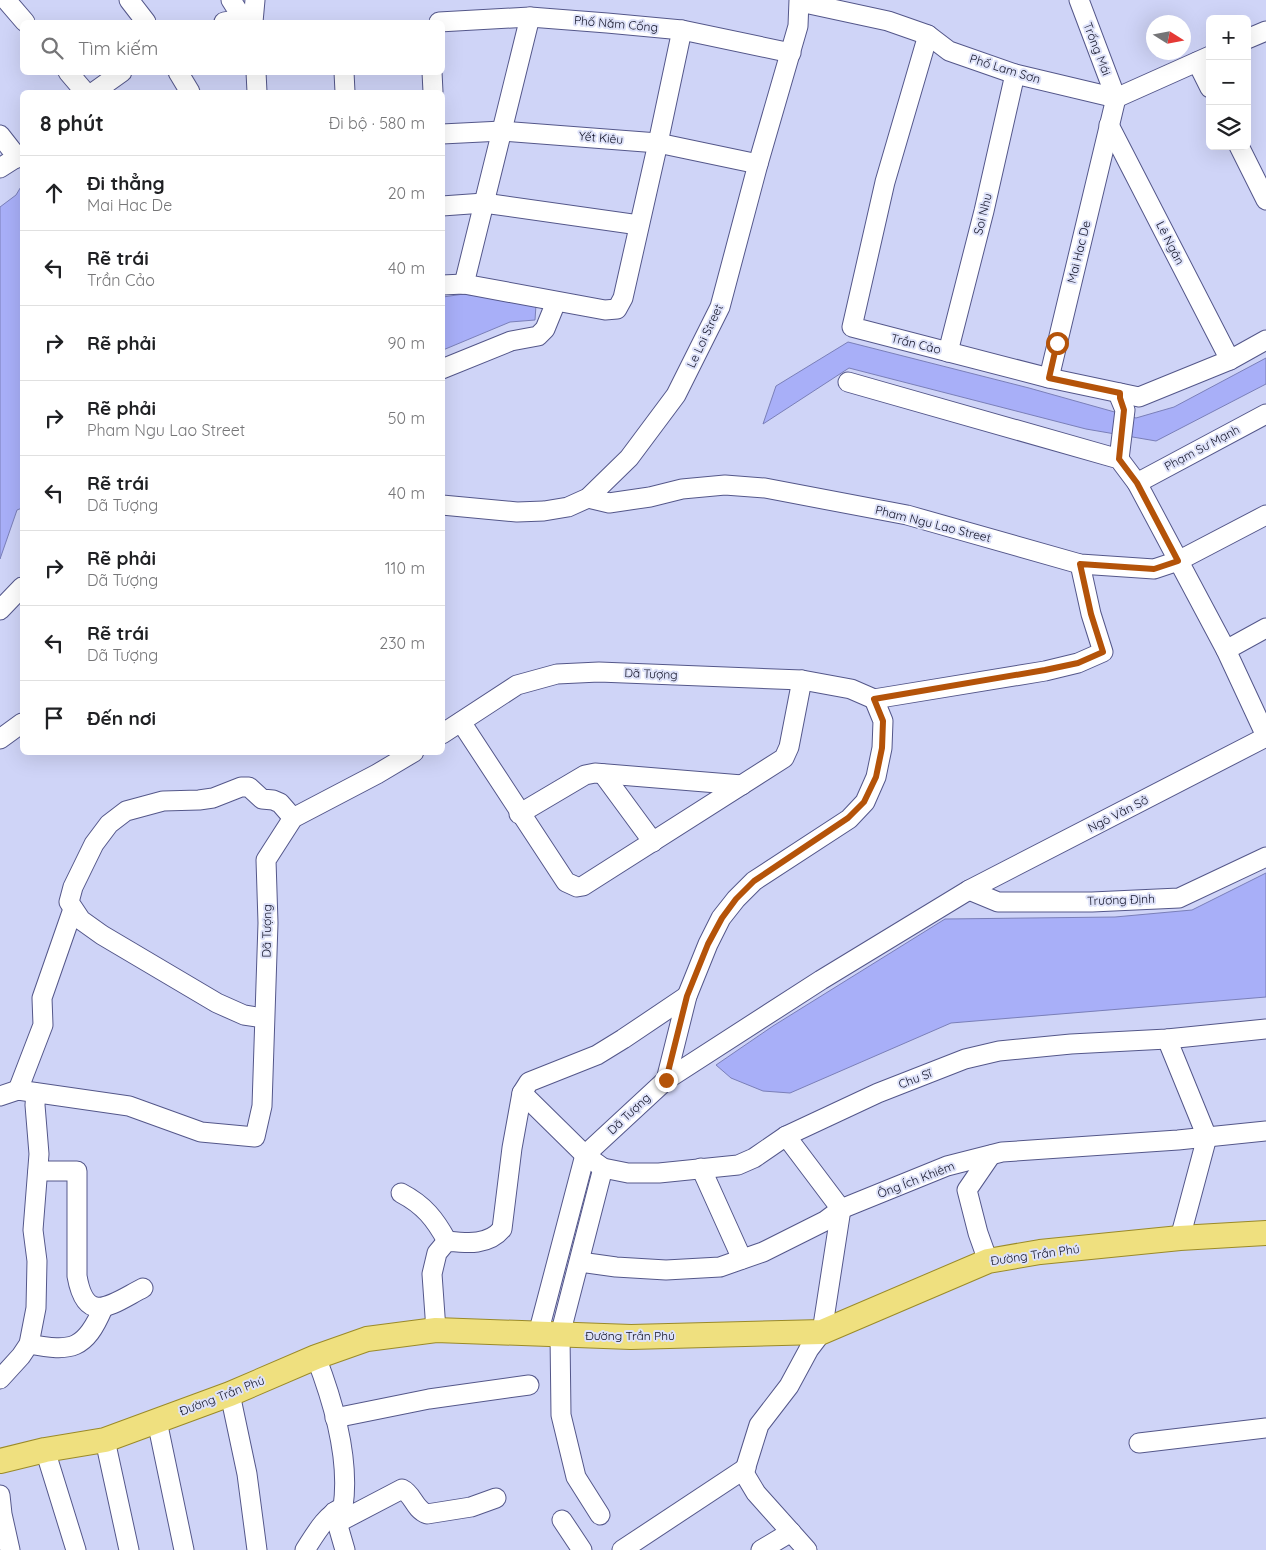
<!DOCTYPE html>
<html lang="vi">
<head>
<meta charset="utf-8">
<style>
	body { margin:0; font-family:Quicksand,sans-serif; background:#f2f2f2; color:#202124 }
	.controls { position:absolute; right:15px; top:15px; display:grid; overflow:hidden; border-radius:8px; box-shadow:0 5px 20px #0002 }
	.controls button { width:45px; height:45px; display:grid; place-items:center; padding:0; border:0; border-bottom:1px solid #e0e0e0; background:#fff; color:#202124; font:25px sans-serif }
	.compass { position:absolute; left:1146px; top:15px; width:45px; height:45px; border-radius:50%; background:#fff; box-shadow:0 5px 20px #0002; rotate:101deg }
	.stop { position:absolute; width:15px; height:15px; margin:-11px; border:4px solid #b45309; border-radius:50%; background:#fff }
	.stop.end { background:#b45309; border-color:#fff; box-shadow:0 1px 5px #0008 }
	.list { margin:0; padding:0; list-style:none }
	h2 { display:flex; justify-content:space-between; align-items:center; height:65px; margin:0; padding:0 20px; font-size:21px }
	h2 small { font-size:16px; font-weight:400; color:#757577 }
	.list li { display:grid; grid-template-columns:32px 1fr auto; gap:15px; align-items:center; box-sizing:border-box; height:75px; padding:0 20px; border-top:1px solid #e0e0e0 }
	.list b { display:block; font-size:19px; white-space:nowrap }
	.list p { margin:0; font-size:16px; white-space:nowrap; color:#757577 }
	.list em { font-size:16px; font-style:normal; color:#757577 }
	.icon { flex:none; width:28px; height:28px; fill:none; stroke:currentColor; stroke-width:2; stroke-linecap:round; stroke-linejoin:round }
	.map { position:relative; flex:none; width:1266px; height:1550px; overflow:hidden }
	.search { position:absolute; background:#fff; box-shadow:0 5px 20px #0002; left:20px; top:20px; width:425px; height:55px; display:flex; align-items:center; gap:12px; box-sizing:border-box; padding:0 18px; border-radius:8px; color:#757577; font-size:19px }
	.panel { position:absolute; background:#fff; box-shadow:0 5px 20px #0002; left:20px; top:90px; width:425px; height:665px; border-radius:8px }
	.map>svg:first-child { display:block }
	.water { fill:#a8aff8; stroke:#7a7fb8 }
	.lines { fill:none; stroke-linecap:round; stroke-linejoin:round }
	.minor-casing { stroke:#54578a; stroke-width:21 }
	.major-casing { stroke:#9a8a28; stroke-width:26 }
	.minor { stroke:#fff; stroke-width:19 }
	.major { stroke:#efe07f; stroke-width:24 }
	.route { stroke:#b45309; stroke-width:6 }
	.labels { text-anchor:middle; stroke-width:4; stroke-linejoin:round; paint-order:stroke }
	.street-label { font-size:12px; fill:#0e0f23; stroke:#dee2f9 }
</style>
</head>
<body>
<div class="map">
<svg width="1266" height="1550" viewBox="0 0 1266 1550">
	<rect width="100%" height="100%" fill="#cfd4f7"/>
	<g class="water">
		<path d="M22 185V508L17 510 0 559V207L16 195Z"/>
		<path d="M464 294 536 305 535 320 510 322 443 350V297Z"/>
		<path d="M848 342 1029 388 1136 418 1174 407 1266 358V384L1156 441 1086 429 849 368 763 424 776 386Z"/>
		<path d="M1266 873V997L951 1023 790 1093 763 1091 731 1078 716 1065 773 1026 945 919 1115 917 1192 910Z"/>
	</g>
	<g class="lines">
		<defs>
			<g id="minor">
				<path d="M6 0 25 22"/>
				<path d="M129 0 146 22"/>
				<path d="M231 0 243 19"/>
				<path d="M800 2 888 21 928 35 949 51 1015 74 1116 98 1210 56"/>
				<path d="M224 22 243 19 249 22"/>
				<path d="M253 22 255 0"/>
				<path d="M439 22 530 17 607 23 682 30 791 53"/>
				<path d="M928 35 885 182 852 327 1049 378 1139 397 1230 360 1266 340"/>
				<path d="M1247 39 1266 31"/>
				<path d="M1197 62 1210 88"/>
				<path d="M68 72 85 92"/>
				<path d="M178 72 190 92"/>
				<path d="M256 72 257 92"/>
				<path d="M344 72 345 92"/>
				<path d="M432 72 433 92"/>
				<path d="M94 92 122 72"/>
				<path d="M1109 125 1230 360"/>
				<path d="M442 134 502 131 658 143 758 164"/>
				<path d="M0 135 18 158"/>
				<path d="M1239 146 1266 200"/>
				<path d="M0 168 22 154"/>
				<path d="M442 206 484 203 639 225"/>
				<path d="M464 284 530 17"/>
				<path d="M442 285 464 284 605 310 617 309 623 298 658 143 682 30"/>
				<path d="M948 352 984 211 1015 74"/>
				<path d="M442 369 511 341 538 336 545 329 556 302"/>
				<path d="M1049 378 1116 98 1079 0"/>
				<path d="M848 382 1119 459 1137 483 1226 650 1266 736"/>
				<path d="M1119 459 1125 410 1120 398V393"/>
				<path d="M1137 483 1266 414"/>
				<path d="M588 498 609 503 650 497 682 489 725 485 765 488 907 515 1080 564 1154 569 1178 561 1266 515"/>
				<path d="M442 505 517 512 544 511 568 507 588 498 629 458 676 395 720 307 758 164 798 26 799 0"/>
				<path d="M0 610 22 587"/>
				<path d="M1226 650 1266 628"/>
				<path d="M461 722 566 882 577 887 583 886 784 758 789 747 802 680"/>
				<path d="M442 734 517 685 557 674 599 672 802 680 851 689 874 699 1045 671 1078 663 1103 652 1091 614 1080 564"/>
				<path d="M0 739 22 723"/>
				<path d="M603 774 653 842"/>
				<path d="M519 814 585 775 595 773 742 785"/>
				<path d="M969 890 998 902H1092L1179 898 1266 857"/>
				<path d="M264 1018 244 1015 217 1003 102 935 81 920 69 902 73 887 94 844 109 824 126 811 163 801 199 800 213 798 241 787H249L262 799 273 800 280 803 293 818"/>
				<path d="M1167 1039 1207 1137 1180 1238"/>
				<path d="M666 1080 821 980 969 890 1266 737"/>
				<path d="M18 1090 43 1025 42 998 73 909"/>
				<path d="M522 1093 585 1155 603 1168 628 1173H659L738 1165 754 1158 786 1136 878 1093 965 1059 999 1051 1071 1044 1167 1039 1266 1029"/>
				<path d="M0 1096 18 1090 129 1106 201 1132 255 1137 262 1106 268 923 266 860 293 818 377 774 414 752"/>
				<path d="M786 1136 841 1209 822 1332 809 1349 789 1386 759 1425 744 1473 756 1493 807 1550"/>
				<path d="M701 1168 742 1259"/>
				<path d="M38 1171H77V1276C86 1327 112 1304 143 1288"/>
				<path d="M401 1193C424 1205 435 1219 447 1241"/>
				<path d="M988 1261 978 1233 967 1190 991 1155"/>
				<path d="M580 1262 616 1267 666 1270 720 1267 763 1252 825 1221 841 1209 947 1166 1002 1152 1178 1140 1266 1131"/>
				<path d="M436 1330 432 1274 437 1253 447 1241C466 1243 488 1246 502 1229L512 1148 522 1093 529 1082 597 1055 623 1039 687 996"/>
				<path d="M538 1334 585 1155 666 1080 687 996 708 944 721 918 736 899 754 881 849 819 865 802 876 777 882 748 883 721 874 699"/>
				<path d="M29 1344C72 1352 85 1350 103 1308"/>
				<path d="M0 1379 21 1356 29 1344 36 1308 37 1261 33 1230 39 1154 35 1105 36 1093"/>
				<path d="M230 1394 247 1474 257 1550"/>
				<path d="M335 1418 429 1399 529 1385"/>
				<path d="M157 1421 184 1550"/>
				<path d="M105 1440 129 1550"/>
				<path d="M1139 1443 1266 1428"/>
				<path d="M45 1450 76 1550"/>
				<path d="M0 1495 2 1514 10 1550"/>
				<path d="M334 1512 345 1550"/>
				<path d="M600 1515 576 1477 561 1415 560 1335 603 1168"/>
				<path d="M562 1520 582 1550"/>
				<path d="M337 1523 402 1489C413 1494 414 1509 427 1514L471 1507 496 1498"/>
				<path d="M305 1550C316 1533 325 1516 343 1507 350 1460 333 1401 316 1357"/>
				<path d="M622 1550 746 1468"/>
				<path d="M761 1550 791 1532"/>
			</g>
			<path id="major" d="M0 1461 45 1450 105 1440 230 1394 316 1357 367 1339 436 1330 631 1337 822 1332 988 1261 1040 1252 1180 1238 1266 1233"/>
		</defs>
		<use href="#minor" class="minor-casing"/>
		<use href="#major" class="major-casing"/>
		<use href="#minor" class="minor"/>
		<use href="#major" class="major"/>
	</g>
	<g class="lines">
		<path class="route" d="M666 1080 687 996 708 944 722 918 736 899 754 881 848 818 864 802 876 777 882 748 883 721 874 699 1045 670 1078 663 1103 652 1091 614 1080 564 1154 569 1178 561 1137 483 1119 459 1124 410 1120 398V393L1049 378 1057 343"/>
	</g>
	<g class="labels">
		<g class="street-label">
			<text transform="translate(616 24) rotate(5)" y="4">Phố Năm Cống</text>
			<text transform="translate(1097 49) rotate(69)" y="4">Trống Mái</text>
			<text transform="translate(1005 69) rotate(17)" y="4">Phố Lam Sơn</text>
			<text transform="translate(601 138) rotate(5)" y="4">Yết Kiêu</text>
			<text transform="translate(983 214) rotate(-76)" y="4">Soi Nhu</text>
			<text transform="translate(1170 243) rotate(63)" y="4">Lê Ngân</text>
			<text transform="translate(1079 252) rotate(-76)" y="4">Mai Hac De</text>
			<text transform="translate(705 336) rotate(-65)" y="4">Le Loi Street</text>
			<text transform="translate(916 344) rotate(14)" y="4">Trần Cảo</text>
			<text transform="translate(1202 448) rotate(-28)" y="4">Phạm Sư Mạnh</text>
			<text transform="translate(933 524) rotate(14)" y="4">Pham Ngu Lao Street</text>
			<text transform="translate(651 674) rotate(2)" y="4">Dã Tượng</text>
			<text transform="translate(1118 814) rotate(-27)" y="4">Ngô Văn Sở</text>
			<text transform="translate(1121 900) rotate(-2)" y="4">Trương Định</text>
			<text transform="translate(267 931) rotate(-89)" y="4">Dã Tượng</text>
			<text transform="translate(915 1079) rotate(-21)" y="4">Chu Sĩ</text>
			<text transform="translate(629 1114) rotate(-43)" y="4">Dã Tượng</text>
			<text transform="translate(916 1180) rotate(-21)" y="4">Ông Ích Khiêm</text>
			<text transform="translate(1035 1255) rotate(-8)" y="4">Đường Trần Phú</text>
			<text x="630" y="1340">Đường Trần Phú</text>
			<text transform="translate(222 1396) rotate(-21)" y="4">Đường Trần Phú</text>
		</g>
	</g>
</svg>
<div class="controls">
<button>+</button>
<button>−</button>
<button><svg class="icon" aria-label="layers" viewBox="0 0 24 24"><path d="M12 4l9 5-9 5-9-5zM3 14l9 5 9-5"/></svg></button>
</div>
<svg class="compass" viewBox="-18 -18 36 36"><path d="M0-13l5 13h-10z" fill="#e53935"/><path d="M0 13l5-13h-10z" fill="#757577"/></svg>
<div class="stop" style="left:1057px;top:343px"></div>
<div class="stop end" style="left:666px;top:1080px"></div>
<div class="search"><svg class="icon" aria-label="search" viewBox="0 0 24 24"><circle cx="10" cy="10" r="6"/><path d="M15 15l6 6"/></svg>Tìm kiếm</div>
<section class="panel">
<h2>8 phút<small>Đi bộ · 580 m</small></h2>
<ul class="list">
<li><svg class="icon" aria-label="ahead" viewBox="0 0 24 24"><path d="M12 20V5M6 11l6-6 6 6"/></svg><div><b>Đi thẳng</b><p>Mai Hac De</p></div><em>20 m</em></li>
<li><svg class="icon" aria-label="left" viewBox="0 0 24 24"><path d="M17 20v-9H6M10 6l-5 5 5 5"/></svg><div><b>Rẽ trái</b><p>Trần Cảo</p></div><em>40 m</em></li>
<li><svg class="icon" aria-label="right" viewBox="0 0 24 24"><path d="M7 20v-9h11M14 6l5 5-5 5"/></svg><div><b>Rẽ phải</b></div><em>90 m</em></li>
<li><svg class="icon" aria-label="right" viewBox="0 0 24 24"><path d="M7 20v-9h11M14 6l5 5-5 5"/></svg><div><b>Rẽ phải</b><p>Pham Ngu Lao Street</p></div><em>50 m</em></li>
<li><svg class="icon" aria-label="left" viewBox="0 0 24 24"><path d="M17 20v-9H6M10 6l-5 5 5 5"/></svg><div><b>Rẽ trái</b><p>Dã Tượng</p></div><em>40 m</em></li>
<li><svg class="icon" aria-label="right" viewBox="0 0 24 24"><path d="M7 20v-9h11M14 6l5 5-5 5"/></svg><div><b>Rẽ phải</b><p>Dã Tượng</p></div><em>110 m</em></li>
<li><svg class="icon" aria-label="left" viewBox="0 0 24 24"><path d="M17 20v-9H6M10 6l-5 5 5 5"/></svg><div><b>Rẽ trái</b><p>Dã Tượng</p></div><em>230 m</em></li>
<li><svg class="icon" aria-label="arrive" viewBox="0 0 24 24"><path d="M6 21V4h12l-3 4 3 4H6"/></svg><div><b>Đến nơi</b></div></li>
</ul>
</section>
</div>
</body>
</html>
